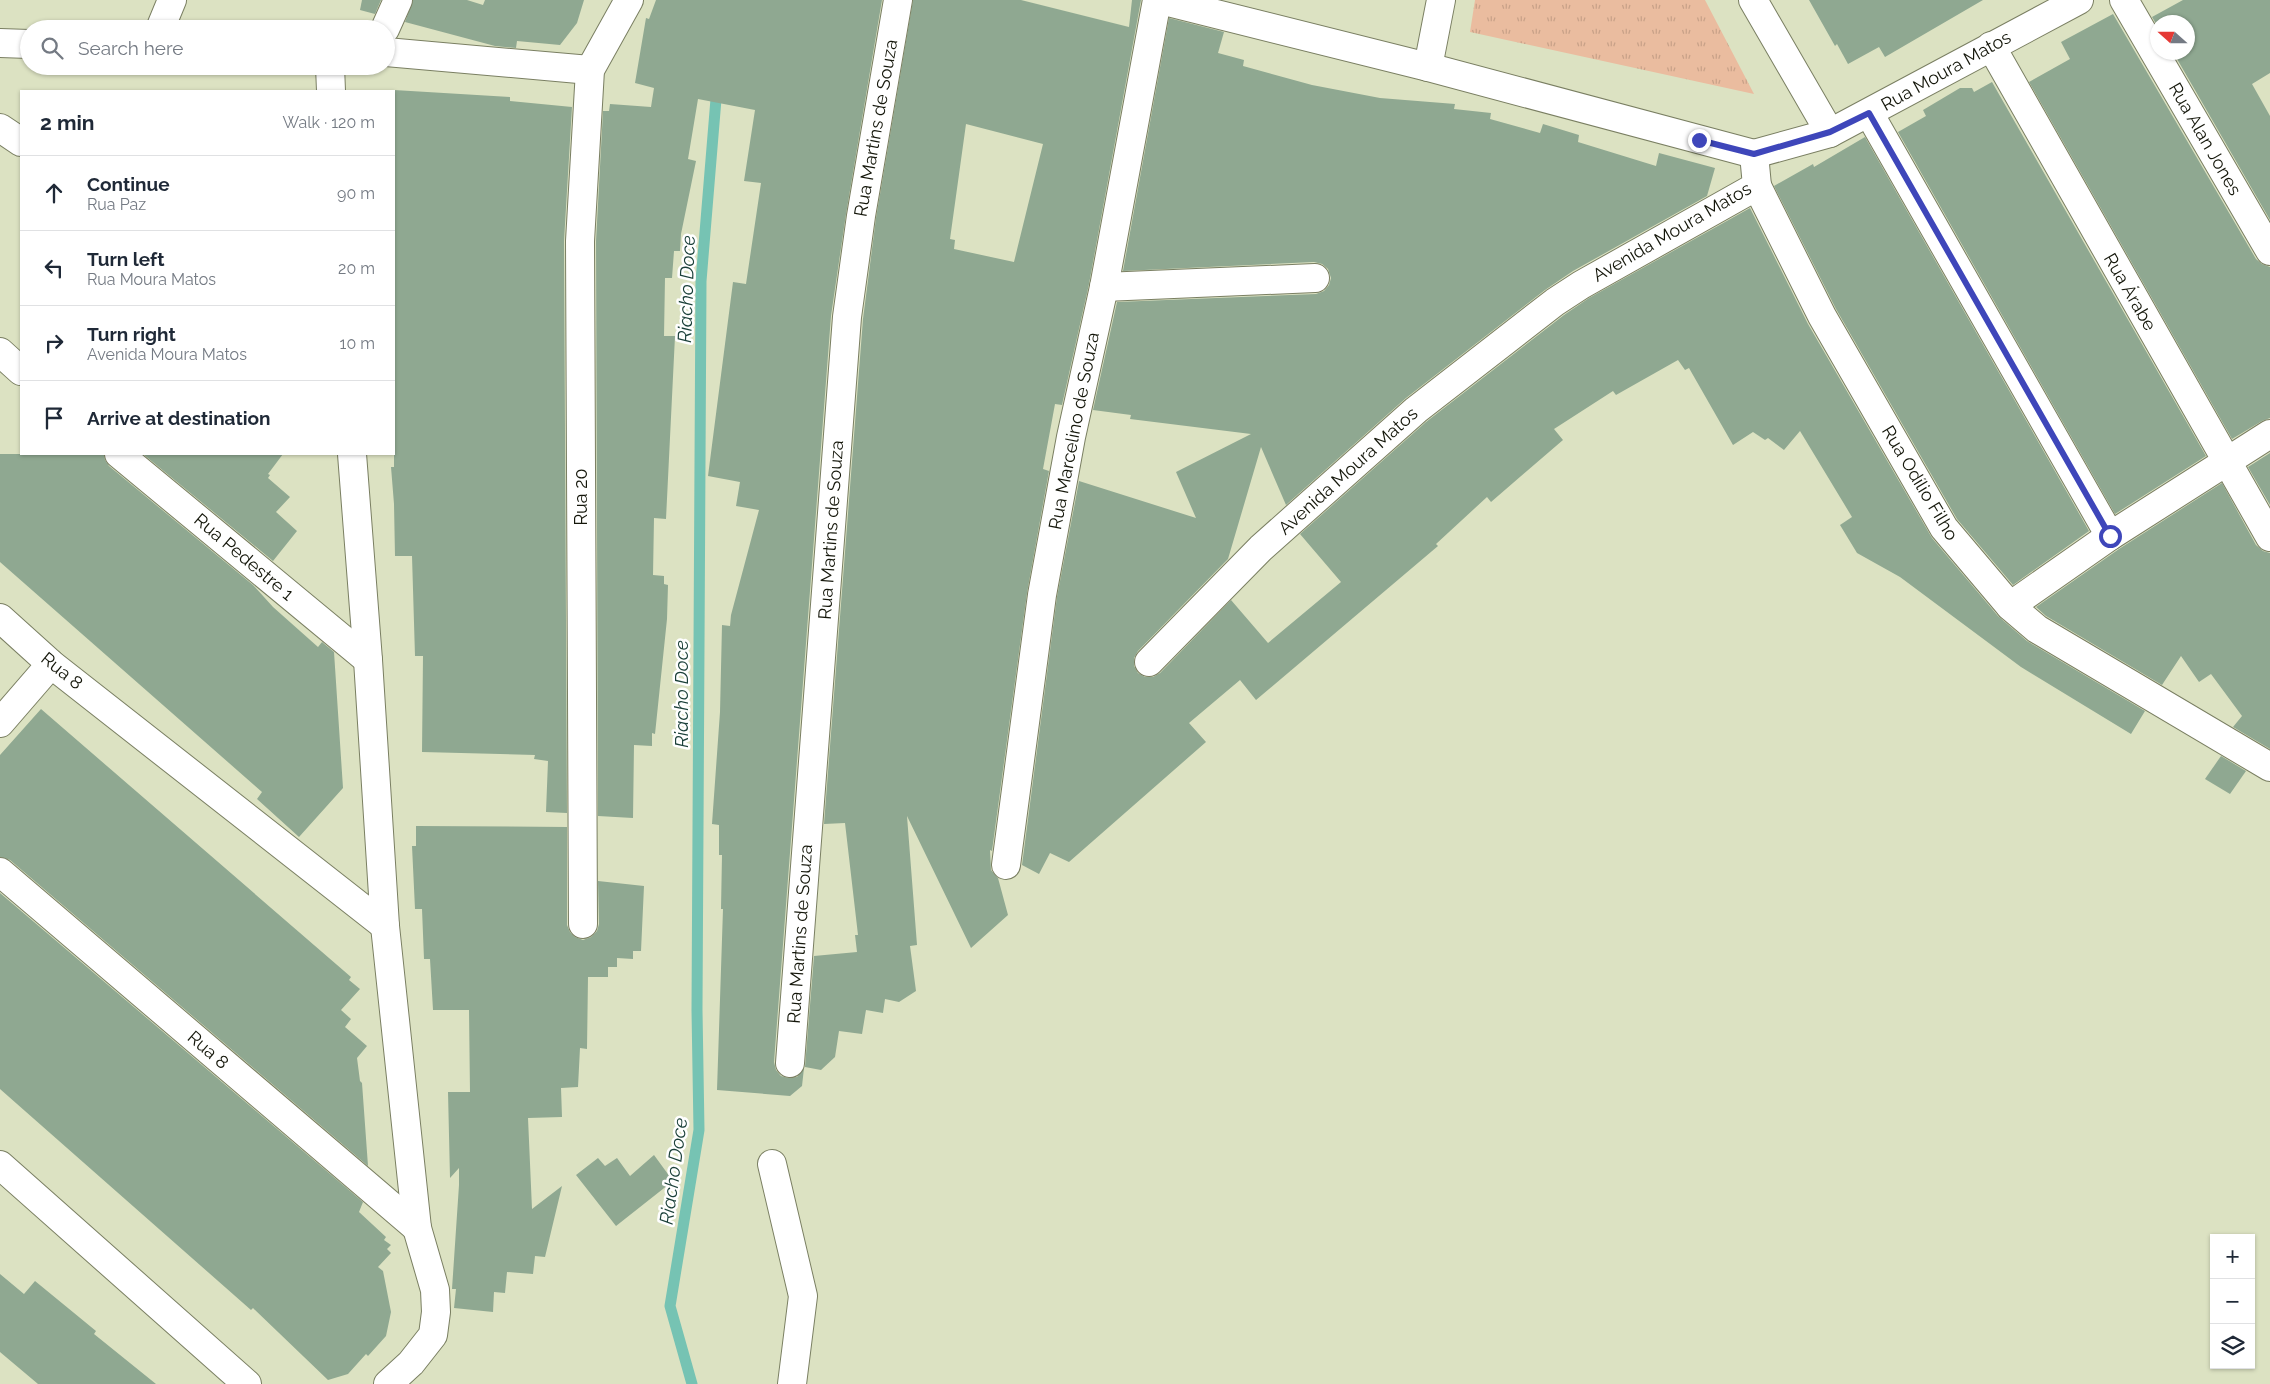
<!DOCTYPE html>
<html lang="en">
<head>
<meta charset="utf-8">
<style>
	body { margin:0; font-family:Raleway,sans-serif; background:#f6f6f7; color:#1f2937 }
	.controls { position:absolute; right:15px; bottom:15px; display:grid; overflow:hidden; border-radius:0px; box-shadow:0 1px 4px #0004 }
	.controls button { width:45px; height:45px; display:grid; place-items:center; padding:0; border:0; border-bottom:1px solid #e0e1e3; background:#fff; color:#1f2937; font:25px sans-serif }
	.compass { position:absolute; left:2150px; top:15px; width:45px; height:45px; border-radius:50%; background:#fff; box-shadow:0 1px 4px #0004; rotate:291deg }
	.stop { position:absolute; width:15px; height:15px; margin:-11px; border:4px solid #3e46ba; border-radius:50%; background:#fff }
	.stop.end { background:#3e46ba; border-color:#fff; box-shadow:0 1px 5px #0008 }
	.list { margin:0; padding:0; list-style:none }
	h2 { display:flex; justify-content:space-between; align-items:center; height:65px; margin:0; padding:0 20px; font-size:21px }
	h2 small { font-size:16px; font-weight:400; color:#747a83 }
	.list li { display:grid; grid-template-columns:32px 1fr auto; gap:15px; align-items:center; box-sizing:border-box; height:75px; padding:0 20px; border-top:1px solid #e0e1e3 }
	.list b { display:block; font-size:19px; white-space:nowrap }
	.list p { margin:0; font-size:16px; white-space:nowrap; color:#747a83 }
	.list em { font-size:16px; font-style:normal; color:#747a83 }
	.icon { flex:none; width:28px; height:28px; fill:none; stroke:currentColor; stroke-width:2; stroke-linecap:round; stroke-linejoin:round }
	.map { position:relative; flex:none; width:2270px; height:1384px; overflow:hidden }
	.search { position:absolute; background:#fff; box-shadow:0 1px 4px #0004; left:20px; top:20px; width:375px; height:55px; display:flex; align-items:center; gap:12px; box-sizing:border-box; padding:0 18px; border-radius:28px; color:#747a83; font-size:19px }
	.panel { position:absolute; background:#fff; box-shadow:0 1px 4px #0004; left:20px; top:90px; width:375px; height:365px; border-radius:0px }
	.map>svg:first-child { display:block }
	.park { fill:url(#park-tufts) }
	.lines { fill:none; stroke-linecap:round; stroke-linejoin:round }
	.stream { stroke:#76c3b3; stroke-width:11 }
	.building { fill:#8fa891; fill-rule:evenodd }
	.minor-casing { stroke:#7a7f62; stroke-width:30 }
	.minor { stroke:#fff; stroke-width:28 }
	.route { stroke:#3e46ba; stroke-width:6 }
	.labels { text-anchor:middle; stroke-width:5; stroke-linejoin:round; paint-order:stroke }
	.street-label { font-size:18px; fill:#14160a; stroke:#fff }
	.water-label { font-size:19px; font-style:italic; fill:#1b4039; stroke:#fff }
</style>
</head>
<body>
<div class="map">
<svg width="2270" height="1384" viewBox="0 0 2270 1384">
	<defs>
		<pattern id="park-tufts" width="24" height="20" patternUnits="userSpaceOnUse" patternTransform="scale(1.25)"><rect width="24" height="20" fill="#eabc9f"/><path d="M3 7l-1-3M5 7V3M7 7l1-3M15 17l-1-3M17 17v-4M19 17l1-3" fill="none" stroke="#c8a188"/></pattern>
	</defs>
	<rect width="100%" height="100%" fill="#dce2c2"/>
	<path class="park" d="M1475 0H1705L1754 94 1470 32Z"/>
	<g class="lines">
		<path class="stream" d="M692 1384 670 1306 699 1130 697 1010 701 281 717 87"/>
	</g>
	<g class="building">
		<path d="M362 0H381L375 14 360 10Z"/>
		<path d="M413 0H467L483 5 485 0H584L577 23 560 45 517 41 516 48 495 46 405 22Z"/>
		<path d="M656 0H882L846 214 831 316 774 1062 776 1070 781 1076 788 1078 797 1077 804 1068 802 1086 790 1096 717 1090 723 909H721L722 855H719V825L712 824 720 712 722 625 730 626 731 615 759 510 736 506 740 482 708 476 733 282 746 284 761 183 744 181 755 110 698 99 688 159 696 161 681 234 680 251H674L672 278H665L664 336H675L666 519 654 518 653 575 664 576V584L668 585 667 619 655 734 652 733V746L634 745 633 818 598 816 596 241 603 111H609L610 104 651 107 654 88 635 83 646 18 649 19Z"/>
		<path d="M913 0H1021L1129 27 1132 0H1141L1089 284 1062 405 1055 404 1043 469 1049 471 1027 593 992 851 990 850 991 870 998 878 1008 915 971 948 907 816 917 945 910 946 916 991 899 1002 885 999 883 1013 866 1010 862 1034 839 1031 835 1057 821 1070 805 1067 814 956 857 952 855 935H858L845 823 824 824 863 319 876 218ZM966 124 1043 144 1014 262 954 249 955 240 950 239Z"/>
		<path d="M1809 0H1983L1885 57 1879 47 1848 64 1837 44 1835 46Z"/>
		<path d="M2183 0H2270V73L2252 84 2270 116V220L2173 52H2188V22H2158V27L2152 17Z"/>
		<path d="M2113 14 2256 259 2262 264 2270 267V418L2262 421 2232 439 2029 82 2070 59 2061 42Z"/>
		<path d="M1169 18 1224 32 1218 53 1244 60 1243 66 1312 85 1380 98 1455 104 1454 109 1491 113 1490 119 1540 133 1543 124 1579 135 1578 142 1656 166 1659 153 1715 168 1707 196 1573 271 1545 290 1406 398 1286 505 1261 447 1228 559 1138 651 1134 658V666L1138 673 1145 677H1153L1160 673 1231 600 1268 643 1341 582 1300 534 1426 422 1564 315 1589 298 1750 208 1808 324 1932 538 1998 616 2027 641 2145 711 2131 734 2021 667 1900 577 1857 553 1840 525 1852 517 1800 431 1784 450 1768 438 1765 440 1753 432 1733 445 1689 368 1685 370 1678 360 1616 395 1613 391 1554 429 1563 440 1491 502 1487 497 1436 544 1438 546 1256 700 1240 680 1189 723 1206 742 1069 862 1050 853 1039 874 1022 865 1057 597 1079 481 1196 518 1176 472 1251 434 1130 419 1131 415 1093 410 1117 302 1316 294 1324 291 1329 285 1331 278 1328 269 1322 264 1314 262 1123 271Z"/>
		<path d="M1992 82 2206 456 2115 514 1898 132 1926 116 1923 110 1960 88H1972L1974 92Z"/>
		<path d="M394 90 510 97V101L572 107 564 241 567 813 546 812 548 761 534 759 535 755 422 752 423 656H415L412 556H395L394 504 391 467H394Z"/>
		<path d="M1865 137 2089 531 2013 585 1957 519 1836 309 1774 186 1813 164 1814 167Z"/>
		<path d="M2270 453V505L2248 467Z"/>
		<path d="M0 454H104L105 460 109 466 253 585 273 607 318 647 322 642 334 652 343 788 299 837 257 799 262 792 0 562Z"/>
		<path d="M143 454H283L268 474 270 475 268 478 290 497 276 512 297 531 273 561Z"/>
		<path d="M2222 483 2256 545 2263 551 2270 553V749L2233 727 2242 716 2211 674 2199 682 2181 656 2162 685 2046 616 2036 607 2119 549Z"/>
		<path d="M41 709 351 977 349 980 360 989 341 1010 351 1019 345 1027 367 1046 357 1058 360 1081 362 1083 368 1166 10 860 0 857V755Z"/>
		<path d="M2221 756 2246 771 2230 794 2205 779Z"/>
		<path d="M416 826 567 827V925L570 932 575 937 583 940 591 937 597 931 599 924 598 881 644 886 641 951H633V959L617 958V967H608V977H588L587 1049 580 1048 578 1087 561 1088 562 1117 528 1118 532 1209 562 1186 545 1257 535 1256 533 1274 507 1272 505 1293 494 1292 493 1312 454 1308 456 1289H452L459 1185V1168L450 1178 448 1092H470L469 1010H433L430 959H424L422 909H415L412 846H416Z"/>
		<path d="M0 893 363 1202 359 1212 386 1237 384 1240 391 1245 387 1249 391 1253 378 1267 383 1271 391 1312 386 1336 368 1356 366 1354 348 1374 328 1380 253 1308 251 1310 0 1089Z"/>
		<path d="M654 1155 673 1181 616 1226 576 1175 598 1158 605 1166 617 1158 630 1176Z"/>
		<path d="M0 1274 24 1294 35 1281 96 1331 94 1334 156 1384H38L0 1352Z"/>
	</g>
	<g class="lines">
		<defs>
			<g id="minor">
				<path d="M1160 0 1428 67 1754 154"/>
				<path d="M1753 0 1830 133"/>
				<path d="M2124 0 2270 251"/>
				<path d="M160 29 172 0"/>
				<path d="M385 29 398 0"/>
				<path d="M0 43 29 44"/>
				<path d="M1991 46 2270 537"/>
				<path d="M386 52 590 70"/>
				<path d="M330 66 331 91"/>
				<path d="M1428 67 1441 0"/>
				<path d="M1869 113 2110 536"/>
				<path d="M0 128 21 142"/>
				<path d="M1754 154 1830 133 2079 0"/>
				<path d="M1757 186 1822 316 1944 528 2010 606 2037 629 2270 767"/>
				<path d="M1104 287 1315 278"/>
				<path d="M0 352 21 371"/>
				<path d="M119 454 368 660"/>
				<path d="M352 454 368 660 385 926 417 1228 435 1290 436 1312 433 1335 411 1363 388 1384"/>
				<path d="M2010 606 2110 536 2270 434"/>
				<path d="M0 618 51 664 385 926"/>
				<path d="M1149 662 1261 548 1416 410 1555 302 1581 285 1757 186 1754 154"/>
				<path d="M0 723 51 664"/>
				<path d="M1006 865 1042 595 1071 437 1104 287 1157 0"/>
				<path d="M0 872 417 1228"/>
				<path d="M583 924 580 241 590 70 629 0"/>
				<path d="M790 1063 847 317 861 216 898 0"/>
				<path d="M772 1164 803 1296 792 1384"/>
				<path d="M0 1165 247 1384"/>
			</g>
		</defs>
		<use href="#minor" class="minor-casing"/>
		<use href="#minor" class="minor"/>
	</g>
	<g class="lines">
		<path class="route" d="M1699 140 1754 154 1830 132 1869 113 2110 536"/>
	</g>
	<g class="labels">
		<g class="street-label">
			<text transform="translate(1946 71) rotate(-29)" y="6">Rua Moura Matos</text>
			<text transform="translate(876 128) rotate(-80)" y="6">Rua Martins de Souza</text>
			<text transform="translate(2205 139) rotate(60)" y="6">Rua Alan Jones</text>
			<text transform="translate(1672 232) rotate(-30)" y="6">Avenida Moura Matos</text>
			<text transform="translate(2130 292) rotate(60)" y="6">Rua Árabe</text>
			<text transform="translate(1074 431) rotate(-79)" y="6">Rua Marcelino de Souza</text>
			<text transform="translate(1348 471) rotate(-42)" y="6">Avenida Moura Matos</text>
			<text transform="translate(1920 483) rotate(59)" y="6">Rua Odílio Filho</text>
			<text transform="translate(581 497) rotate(-90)" y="6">Rua 20</text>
			<text transform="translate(831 530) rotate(-86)" y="6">Rua Martins de Souza</text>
			<text transform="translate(244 557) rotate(40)" y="6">Rua Pedestre 1</text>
			<text transform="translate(62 671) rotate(39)" y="6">Rua 8</text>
			<text transform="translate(800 934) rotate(-86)" y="6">Rua Martins de Souza</text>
			<text transform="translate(208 1050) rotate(41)" y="6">Rua 8</text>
		</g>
		<g class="water-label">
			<text transform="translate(686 289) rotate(-88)" y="7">Riacho Doce</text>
			<text transform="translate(681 694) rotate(-90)" y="7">Riacho Doce</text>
			<text transform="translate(673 1171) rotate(-82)" y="7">Riacho Doce</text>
		</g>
	</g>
</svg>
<div class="controls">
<button>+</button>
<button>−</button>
<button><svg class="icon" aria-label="layers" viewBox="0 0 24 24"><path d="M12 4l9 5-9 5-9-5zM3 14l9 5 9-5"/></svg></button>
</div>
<svg class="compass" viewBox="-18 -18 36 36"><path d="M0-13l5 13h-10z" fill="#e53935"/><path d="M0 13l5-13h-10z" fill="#747a83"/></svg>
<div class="stop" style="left:2110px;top:536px"></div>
<div class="stop end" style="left:1699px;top:140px"></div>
<div class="search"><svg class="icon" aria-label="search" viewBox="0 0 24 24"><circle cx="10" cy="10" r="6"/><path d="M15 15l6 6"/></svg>Search here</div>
<section class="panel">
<h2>2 min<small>Walk · 120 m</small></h2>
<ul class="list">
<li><svg class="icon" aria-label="ahead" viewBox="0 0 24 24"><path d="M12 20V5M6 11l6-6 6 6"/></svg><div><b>Continue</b><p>Rua Paz</p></div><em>90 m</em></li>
<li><svg class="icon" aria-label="left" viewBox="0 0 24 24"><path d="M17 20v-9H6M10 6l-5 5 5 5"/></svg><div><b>Turn left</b><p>Rua Moura Matos</p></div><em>20 m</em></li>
<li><svg class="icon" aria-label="right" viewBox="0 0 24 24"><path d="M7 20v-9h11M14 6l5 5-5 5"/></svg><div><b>Turn right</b><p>Avenida Moura Matos</p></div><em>10 m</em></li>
<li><svg class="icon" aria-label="arrive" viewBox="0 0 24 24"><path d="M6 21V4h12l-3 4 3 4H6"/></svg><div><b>Arrive at destination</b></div></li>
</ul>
</section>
</div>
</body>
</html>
